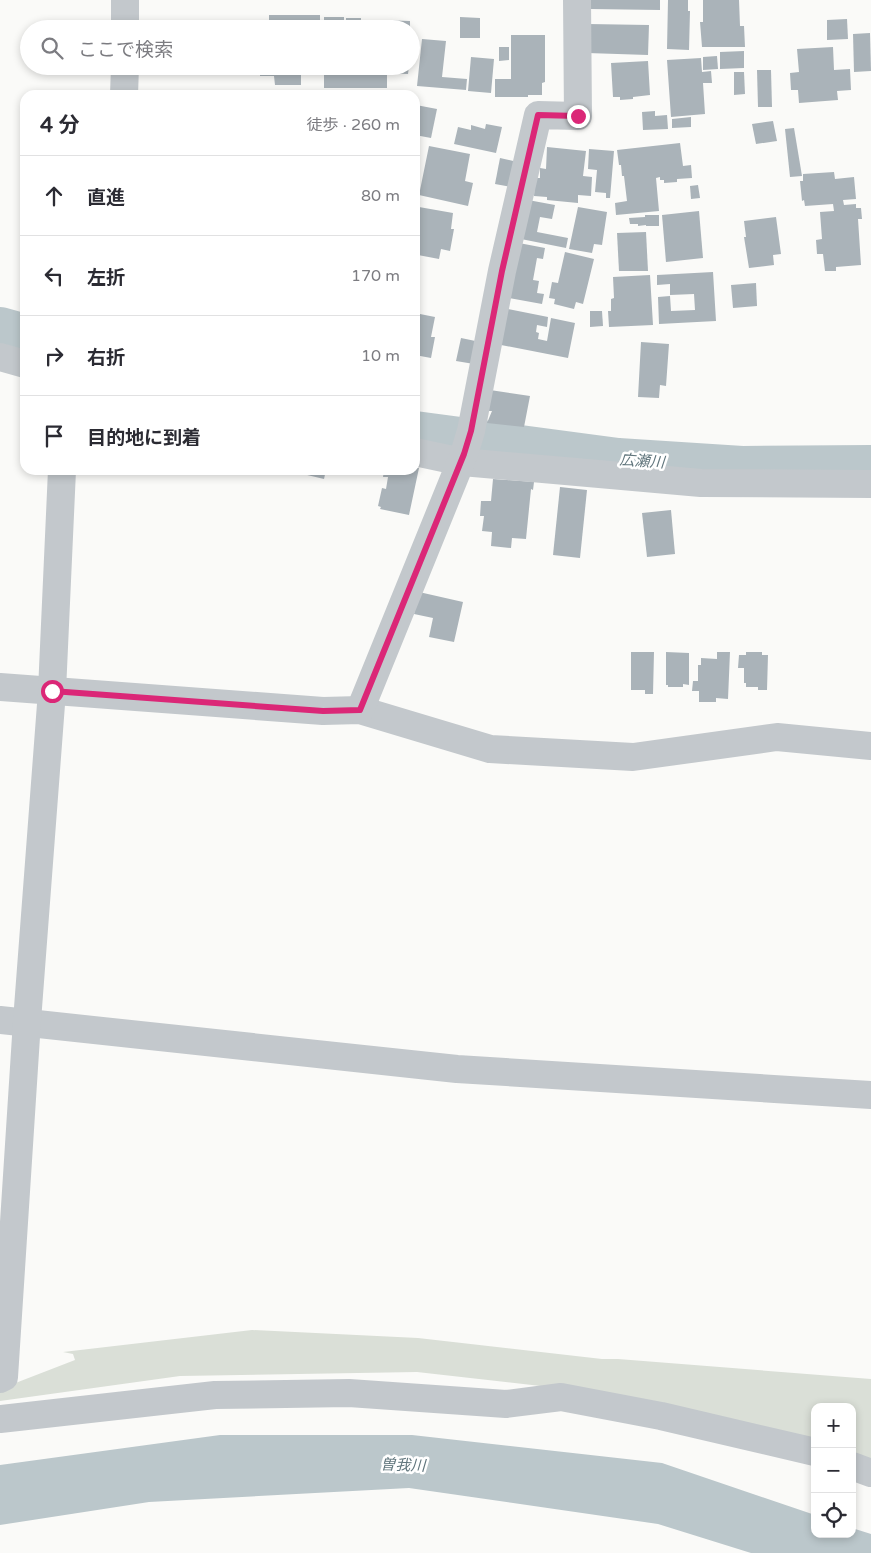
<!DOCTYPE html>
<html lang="ja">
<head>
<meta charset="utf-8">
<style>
	body { margin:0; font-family:"Varela Round","Noto Sans JP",sans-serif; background:#f2f2f3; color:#2b2b33 }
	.controls { position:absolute; right:15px; bottom:15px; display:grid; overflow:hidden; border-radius:10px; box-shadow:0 2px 8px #0003 }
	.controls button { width:45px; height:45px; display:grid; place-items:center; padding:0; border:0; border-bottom:1px solid #e1e1e2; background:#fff; color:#2b2b33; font:25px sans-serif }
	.stop { position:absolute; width:15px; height:15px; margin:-11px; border:4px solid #db2777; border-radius:50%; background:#fff }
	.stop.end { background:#db2777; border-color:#fff; box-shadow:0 1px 5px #0008 }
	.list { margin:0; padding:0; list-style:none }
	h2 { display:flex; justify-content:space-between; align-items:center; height:65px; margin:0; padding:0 20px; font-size:21px }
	h2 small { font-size:16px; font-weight:400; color:#7c7c81 }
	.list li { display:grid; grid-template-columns:32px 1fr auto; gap:15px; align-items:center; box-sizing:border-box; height:80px; padding:0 20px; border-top:1px solid #e1e1e2 }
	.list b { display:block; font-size:19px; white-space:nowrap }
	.list em { font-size:16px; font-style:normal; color:#7c7c81 }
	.icon { flex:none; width:28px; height:28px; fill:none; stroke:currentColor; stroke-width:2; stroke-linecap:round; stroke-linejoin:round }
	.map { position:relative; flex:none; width:871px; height:1553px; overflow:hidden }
	.search { position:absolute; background:#fff; box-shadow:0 2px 8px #0003; left:20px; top:20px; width:400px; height:55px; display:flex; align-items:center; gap:12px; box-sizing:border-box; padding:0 18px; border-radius:28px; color:#7c7c81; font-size:19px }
	.panel { position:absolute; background:#fff; box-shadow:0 2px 8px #0003; left:20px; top:90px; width:400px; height:385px; border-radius:15px }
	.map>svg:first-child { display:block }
	.green { fill:#dadfd7 }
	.water { fill:#bbc7cb }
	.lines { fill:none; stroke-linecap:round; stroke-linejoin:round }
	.river { stroke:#bbc7cb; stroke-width:44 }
	.building { fill:#aab3b9 }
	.minor { stroke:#c3c8cc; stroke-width:28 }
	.route { stroke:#db2777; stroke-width:6 }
	.labels { text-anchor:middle; stroke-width:5; stroke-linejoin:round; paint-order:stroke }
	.water-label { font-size:15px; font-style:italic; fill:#60757c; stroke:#fff }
</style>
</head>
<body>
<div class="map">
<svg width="871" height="1553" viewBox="0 0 871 1553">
	<rect width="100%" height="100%" fill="#fafaf8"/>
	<path class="green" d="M252 1330 418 1338 602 1359H618L871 1379V1464L852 1458V1407H815V1444L610 1394 417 1372 180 1376 0 1401V1389L75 1360 73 1354 63 1352Z"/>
	<path class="water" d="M220 1435H412L662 1463 815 1515V1534H852V1528L871 1534V1553H751L658 1524 409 1488 149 1502 0 1525V1465Z"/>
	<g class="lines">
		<g class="river">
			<path d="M0 329 25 336"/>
			<path d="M415 433 618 460 742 468 871 467"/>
		</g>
	</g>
	<g class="building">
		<path d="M590 0H660V10L590 9Z"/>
		<path d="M668 0H688V11H690L689 50 667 49Z"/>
		<path d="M703 0H739L740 26H744L745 47H702L700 22H703Z"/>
		<rect x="269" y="15" width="51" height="14"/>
		<rect x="324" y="17" width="20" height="12"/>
		<path d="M460 17 480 18V38H460Z"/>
		<rect x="346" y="18" width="15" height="11"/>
		<path d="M847 19 848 39 827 40V20Z"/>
		<path d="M378 20 410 21V29H378Z"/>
		<path d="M588 24 649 25 648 55 587 53Z"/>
		<path d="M870 33 871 71 854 72 853 34Z"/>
		<path d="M511 35H545V82L542 83V95H528V97H495V79H511Z"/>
		<path d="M422 39 446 41 442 77 467 79 466 90 417 86Z"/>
		<path d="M499 47H509V60L499 61Z"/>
		<path d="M833 47 834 70 850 69 851 90 837 91 838 100 799 103 798 90H791L790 73 799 72 797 49Z"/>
		<path d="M744 51V68L720 69V52Z"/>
		<path d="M717 56 718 69 703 70V57Z"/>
		<path d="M471 57 494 59 491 93 468 91Z"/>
		<path d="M701 58 702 72 711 71 712 83H703L705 114 671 117 667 60Z"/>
		<path d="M648 61 650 95 633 97V99L620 100V97H613L611 63Z"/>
		<path d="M260 66H301V85H275L274 76H260Z"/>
		<path d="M324 66H345V73L375 72 374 75H387V88H324Z"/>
		<path d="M378 66H409L408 74 377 73Z"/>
		<path d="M757 70H771L772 107H758Z"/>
		<path d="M734 72H744L745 94 734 95Z"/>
		<path d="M416 105 437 109 431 138 415 135Z"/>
		<path d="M655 111V116L667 115 668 129 643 130 642 112Z"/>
		<path d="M691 117V127L672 128V119Z"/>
		<path d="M773 121 777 141 756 144 752 124Z"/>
		<path d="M486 124 502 127 496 153 454 144 458 127 471 130V125L485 129Z"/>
		<path d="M794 128 802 176 790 177 785 129Z"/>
		<path d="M680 143 683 166 691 165 692 178 677 179V182L664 183V180H660V177L656 178 659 211 616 215 615 203 627 201 624 176H622L621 165H619L617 150Z"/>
		<path d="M429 146 470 154 465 181 473 183 468 206 419 195Z"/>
		<path d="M547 147 586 151 583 176 592 177 591 196 578 195V203L547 200V197L534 196 535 178H540V168L546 169Z"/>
		<path d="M589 149 614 151 610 198H606V193L595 192 597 170 588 169Z"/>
		<path d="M500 158 522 163 516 188 495 184Z"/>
		<path d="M834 172 835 179 854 177 856 199 843 200 844 205 856 204V208H861L862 219H858L861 265 836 267V271H825L823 254H817L816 240 822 239 820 212 834 211 833 204 805 206 804 200 802 201 800 181H803V174Z"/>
		<path d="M698 185 700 198 691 199 690 186Z"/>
		<path d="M528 200 555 205 552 219 540 217 537 232 568 238 566 248 521 239Z"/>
		<path d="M419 207 453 213 451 229H454L450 251 441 249 439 259 418 255 420 245 415 244V227Z"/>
		<path d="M578 207 607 212 602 245 594 244 592 253 569 249Z"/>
		<path d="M699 211 703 258 666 262 662 215Z"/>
		<path d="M645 215H659V226H646V225L638 226V224H630L629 218 645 217Z"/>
		<path d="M776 217 781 254 773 255 774 265 749 268 744 237H746L744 221Z"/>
		<path d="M646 232 648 271H619L617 233Z"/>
		<path d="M519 243 545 248 543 259 537 258 533 280 539 281 537 293 544 294 542 304 509 298Z"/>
		<path d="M565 252 594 259 583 304 576 302 574 309 554 304 555 299 549 298 552 282 558 283Z"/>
		<path d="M713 272 716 321 659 324 658 297 670 296 671 311 695 310 694 294 670 295V284L657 285V275Z"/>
		<path d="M650 275 653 325 609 327 608 311H611V299L614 298 613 277Z"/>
		<path d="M756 283 757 306 733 308 731 285Z"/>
		<path d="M508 309 548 317 547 327 537 325 536 332 539 333 538 339 547 341 551 318 575 323 568 358 501 345Z"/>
		<path d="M590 311H602L603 326 590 327Z"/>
		<path d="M415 313 435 317 431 337H435L431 358 415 355Z"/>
		<path d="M461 338 485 343 480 365 456 361Z"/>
		<path d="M641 342 669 344 666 386 660 385 659 398 638 397Z"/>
		<path d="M490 390 530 396 524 427 487 423 492 411H487Z"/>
		<path d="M415 467 419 468 409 515 380 509 381 507 378 506 382 488 386 489 388 477H383L384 470H415Z"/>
		<path d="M304 470H326L324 479 303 474Z"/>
		<path d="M493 479 534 482 533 490 531 489 526 539 512 538 511 548 491 546 492 532 482 531 484 516H480L481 501H491Z"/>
		<path d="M560 487 587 490 580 558 553 555Z"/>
		<path d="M671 510 675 554 647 557 642 513Z"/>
		<path d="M419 592 463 602 454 642 429 637 433 618 414 614Z"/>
		<path d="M631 652H654L653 694H645V690H631Z"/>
		<path d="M666 652 689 653V685L683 684V687H668V685H666Z"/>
		<path d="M717 652H730L728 699 716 698V702H699V691H692L693 681H698V665H701V658L717 659Z"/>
		<path d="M746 652H762V655H768L767 690H758V687H746V683H744V668H738L739 655H746Z"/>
	</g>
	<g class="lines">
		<g class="minor">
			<path d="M125 29V0"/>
			<path d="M124 95 125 66"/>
			<path d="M0 357 25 364"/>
			<path d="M415 452 462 462 701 483 871 484"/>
			<path d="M0 687 323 711 360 710 490 749 633 757 777 737 871 746"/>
			<path d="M360 710 464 454 471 431 502 271 538 115 578 116 577 0"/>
			<path d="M0 1020 457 1069 871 1095"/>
			<path d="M0 1379 4 1377 27 1021 52 691 62 470"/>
			<path d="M0 1419 215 1395 349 1393 506 1404 561 1397 661 1416 815 1452"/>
			<path d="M852 1466 871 1473"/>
		</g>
	</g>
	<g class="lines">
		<path class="route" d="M52 691 323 711 360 710 464 454 471 431 502 271 538 115 578 116"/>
	</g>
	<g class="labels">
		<g class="water-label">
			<text transform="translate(642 461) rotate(4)" y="5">広瀬川</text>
			<text transform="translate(403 1465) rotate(2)" y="5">曽我川</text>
		</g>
	</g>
</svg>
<div class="controls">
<button>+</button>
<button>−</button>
<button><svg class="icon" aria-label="locate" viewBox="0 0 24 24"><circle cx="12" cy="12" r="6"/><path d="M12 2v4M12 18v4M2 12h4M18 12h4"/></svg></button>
</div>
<div class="stop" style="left:52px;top:691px"></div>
<div class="stop end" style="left:578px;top:116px"></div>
<div class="search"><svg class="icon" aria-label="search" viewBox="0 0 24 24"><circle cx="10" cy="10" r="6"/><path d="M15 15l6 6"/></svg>ここで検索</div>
<section class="panel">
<h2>4 分<small>徒歩 · 260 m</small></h2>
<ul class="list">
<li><svg class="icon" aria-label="ahead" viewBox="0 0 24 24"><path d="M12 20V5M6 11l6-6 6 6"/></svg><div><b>直進</b></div><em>80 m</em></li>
<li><svg class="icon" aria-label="left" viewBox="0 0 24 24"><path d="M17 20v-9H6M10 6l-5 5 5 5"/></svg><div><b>左折</b></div><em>170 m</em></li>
<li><svg class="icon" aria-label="right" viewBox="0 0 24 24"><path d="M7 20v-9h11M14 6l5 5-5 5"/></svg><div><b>右折</b></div><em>10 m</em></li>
<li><svg class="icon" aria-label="arrive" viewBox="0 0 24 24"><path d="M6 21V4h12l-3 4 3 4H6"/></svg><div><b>目的地に到着</b></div></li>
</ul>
</section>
</div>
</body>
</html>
